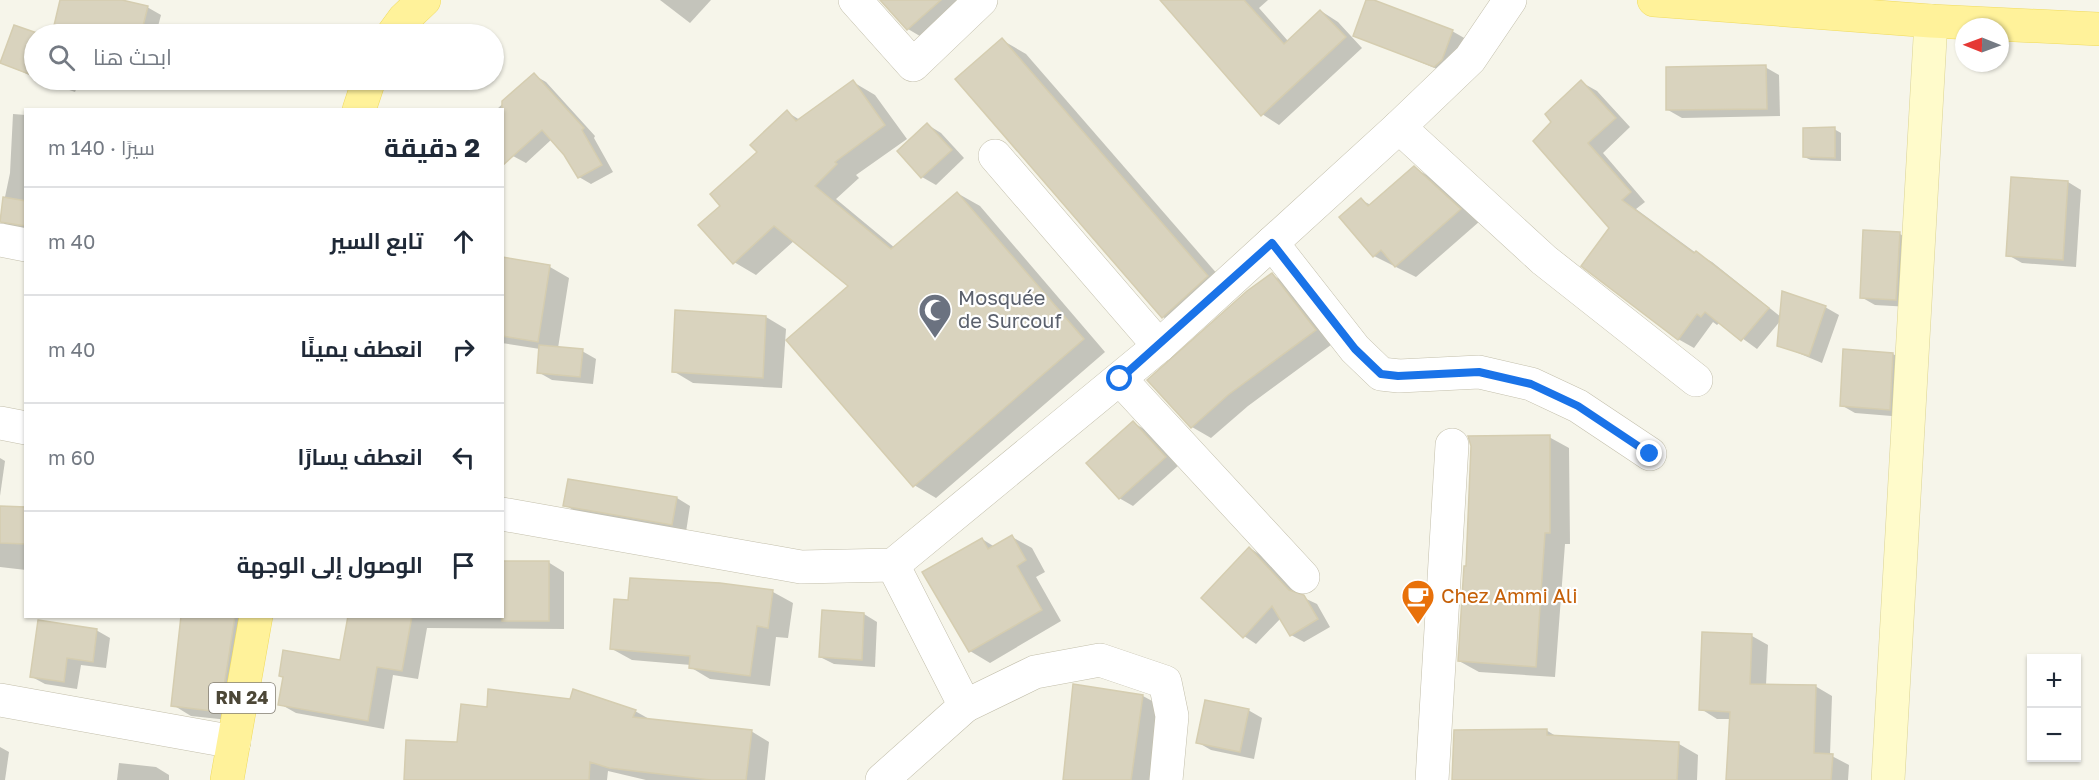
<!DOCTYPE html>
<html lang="ar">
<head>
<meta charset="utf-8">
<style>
	body { margin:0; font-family:"Golos Text",Cairo,sans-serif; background:#f6f6f7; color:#1f2937; direction:rtl }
	.controls { position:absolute; right:18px; bottom:18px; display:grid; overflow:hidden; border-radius:0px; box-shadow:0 2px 4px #0004 }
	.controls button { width:54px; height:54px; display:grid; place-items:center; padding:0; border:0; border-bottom:2px solid #e0e1e3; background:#fff; color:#1f2937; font:30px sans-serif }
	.compass { position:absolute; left:1955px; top:18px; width:54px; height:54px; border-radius:50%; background:#fff; box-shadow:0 2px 4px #0004; rotate:271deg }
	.stop { position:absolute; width:18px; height:18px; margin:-14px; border:4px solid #1a73e8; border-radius:50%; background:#fff }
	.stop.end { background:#1a73e8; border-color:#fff; box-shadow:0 2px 6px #0008 }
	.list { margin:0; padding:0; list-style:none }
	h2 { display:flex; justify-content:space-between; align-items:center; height:78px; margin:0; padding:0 24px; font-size:26px }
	h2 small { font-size:20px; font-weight:400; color:#747a83 }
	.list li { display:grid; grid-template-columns:39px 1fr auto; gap:18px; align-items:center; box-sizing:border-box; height:108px; padding:0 24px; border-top:2px solid #e0e1e3 }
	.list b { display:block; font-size:22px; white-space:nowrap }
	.list em { font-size:20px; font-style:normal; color:#747a83 }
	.icon { flex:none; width:33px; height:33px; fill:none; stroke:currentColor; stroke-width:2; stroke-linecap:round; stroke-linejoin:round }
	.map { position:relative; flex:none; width:2099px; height:780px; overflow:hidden; direction:ltr }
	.search { position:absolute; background:#fff; box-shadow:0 2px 4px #0004; left:24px; top:24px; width:480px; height:66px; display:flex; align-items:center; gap:15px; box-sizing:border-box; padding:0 21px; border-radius:33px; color:#747a83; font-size:22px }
	.panel { position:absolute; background:#fff; box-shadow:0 2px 4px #0004; left:24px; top:108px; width:480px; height:510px; border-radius:0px; direction:rtl }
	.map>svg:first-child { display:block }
	.shadow { fill:#0003 }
	.building { fill:#d9d3be; stroke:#d5cdb0; stroke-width:1.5 }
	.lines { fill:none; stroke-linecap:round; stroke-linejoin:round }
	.minor-casing { stroke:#c3bfab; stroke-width:34 }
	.secondary-casing { stroke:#dbd395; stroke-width:34 }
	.primary-casing { stroke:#f0db5e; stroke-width:34 }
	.minor { stroke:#fff; stroke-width:33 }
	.secondary { stroke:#fffbcb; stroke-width:33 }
	.primary { stroke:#fff29a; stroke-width:33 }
	.route { stroke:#1a73e8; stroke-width:8 }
	.labels { text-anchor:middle; stroke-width:4.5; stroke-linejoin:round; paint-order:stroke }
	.shield { fill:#fff; stroke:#827e73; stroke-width:1.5 }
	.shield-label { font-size:18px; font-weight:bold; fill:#4c4737 }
	.worship-label { font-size:20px; fill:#5b616d; stroke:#fff; text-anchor:start }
	.food-label { font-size:20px; fill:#c56008; stroke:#fff; text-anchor:start }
</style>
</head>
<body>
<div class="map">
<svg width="2099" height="780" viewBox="0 0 2099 780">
	<rect width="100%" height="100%" fill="#f6f5ea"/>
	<g class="shadow">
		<path d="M62 0H116L147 7 161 15 156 34H53Z"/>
		<path d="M660 0H711L690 23Z"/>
		<path d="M882 0H971L930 42 908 29Z"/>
		<path d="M1161 0H1268L1259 8 1288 41 1321 11 1338 22 1362 48 1279 125 1262 114Z"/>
		<path d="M1368 0 1452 31 1466 39 1449 74 1355 35Z"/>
		<path d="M15 27 35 34 34 77 2 63Z"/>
		<path d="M1002 40 1026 54 1232 291 1188 331 1163 317Z"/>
		<path d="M1765 67 1779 75 1780 116 1682 118 1668 110Z"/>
		<path d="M534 75 546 82 595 136 594 138 613 172 591 184 579 177 566 154 552 139 526 163 513 156 502 110H496Z"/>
		<path d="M41 80H80L75 92Z"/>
		<path d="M853 82 875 95 907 139 856 175 859 178 836 199 895 248 957 193 980 206 1105 352 936 498 914 485 850 286 795 240 756 275 734 262 722 206 787 112 800 120Z"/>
		<path d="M1581 82 1597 91 1630 127 1603 153 1645 202 1636 209 1696 253 1712 262 1781 317 1825 307 1839 315 1822 363 1779 345 1781 320 1757 349 1720 322 1717 325 1713 322 1694 348 1678 339 1611 228 1553 122Z"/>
		<path d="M13 114 26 115V230L12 228 0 221 10 173Z"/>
		<path d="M928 125 941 133 964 158 936 185 922 177Z"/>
		<path d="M1834 129 1841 133V161L1811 160 1804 157Z"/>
		<path d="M1414 168 1434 179 1480 221 1416 277 1374 256 1361 200 1371 205Z"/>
		<path d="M2068 182 2081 190 2076 267 2022 263 2008 255Z"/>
		<path d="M1900 234 1913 242 1910 307 1875 305 1861 297Z"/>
		<path d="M502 258 550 267 569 278 558 348 582 351 596 359 593 384 552 380 538 372 540 349 502 343Z"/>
		<path d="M1272 275 1291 286 1335 342 1248 406 1211 438 1192 427Z"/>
		<path d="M766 317 786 329 782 388 693 383 673 371Z"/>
		<path d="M1845 350 1893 354 1907 362 1904 417 1855 413 1841 405Z"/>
		<path d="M1134 423 1147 431 1179 465 1133 506 1119 498Z"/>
		<path d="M1549 437 1569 448 1570 544H1565L1555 677 1479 672 1459 661 1467 567Z"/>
		<path d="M0 458 5 461 0 496Z"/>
		<path d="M677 498 690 506 686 532 578 513 565 505Z"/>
		<path d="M0 507 26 509V570L0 567Z"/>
		<path d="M1012 537 1032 548 1045 572 1036 577 1061 621 990 663 970 651 982 539 995 547Z"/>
		<path d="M1250 548 1262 556 1298 595 1317 604 1330 627 1304 642 1291 635 1281 618 1256 644 1244 636Z"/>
		<path d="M548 562 564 572V629L427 628 418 679 393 675 384 729 296 713 280 704 342 662 349 616H502Z"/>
		<path d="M720 585 773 592 793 603 788 638 776 637 770 686 710 679 690 667 691 665 632 660 612 649 630 602Z"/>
		<path d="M864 614 877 622 875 667 834 664 820 657Z"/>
		<path d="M183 616H254L238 721 191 716 173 705Z"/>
		<path d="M96 630 110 638 106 668 81 665 77 689 45 684 32 677Z"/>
		<path d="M1752 636 1768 645 1766 685 1815 686 1832 696 1830 755 1849 765 1848 780H1728L1731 719H1717L1701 709Z"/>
		<path d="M1075 686 1143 696 1163 707 1152 780H1064Z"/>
		<path d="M1248 710 1262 718 1254 759 1211 750 1197 742Z"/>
		<path d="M635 711 651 720 751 731 769 742 765 780H646L608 771 607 780H515Z"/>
		<path d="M1546 730 1559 738 1679 744 1698 755 1697 780H1453Z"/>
		<path d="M0 747 9 752 5 780H0Z"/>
		<path d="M119 763 156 767 169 775V780H117Z"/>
	</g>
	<g class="building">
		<path d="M60 0H122L148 6 141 34H52Z"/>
		<path d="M880 0H941L907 30Z"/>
		<path d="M1160 0H1244L1284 44 1320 10 1346 37 1261 116Z"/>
		<path d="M1366 0H1374L1453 30 1442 60 1434 67 1353 36Z"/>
		<path d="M14 25 40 34H34V76L0 63Z"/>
		<path d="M1002 38 1208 276 1162 318 955 79Z"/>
		<path d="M1766 65 1767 109 1666 110V67Z"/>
		<path d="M534 73 584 128 582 130 602 165 578 178 564 155 542 130 502 166V101Z"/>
		<path d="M853 80 885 125 835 162 837 164 815 186 891 249 957 192 1084 339 913 487 786 340 848 286 774 226 733 264 698 225 720 206 710 194 757 152 750 145 787 110 796 121Z"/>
		<path d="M1581 80 1616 118 1588 143 1631 192 1622 200 1694 253 1696 251 1769 308 1741 341 1705 312 1701 317 1697 314 1678 340 1581 266 1609 228 1533 141 1551 122 1545 114Z"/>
		<path d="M927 123 952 150 921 178 897 151Z"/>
		<path d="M1835 127V158L1803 157V128Z"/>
		<path d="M1414 166 1461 209 1395 267 1381 250 1373 257 1339 217 1361 198 1368 206Z"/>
		<path d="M2011 177 2068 181 2063 260 2006 256Z"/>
		<path d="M3 197 26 201V226L0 222Z"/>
		<path d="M1863 230 1900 232 1896 300 1860 298Z"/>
		<path d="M502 257 550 265 538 342 502 336Z"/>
		<path d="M1272 273 1316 330 1228 395 1191 428 1147 380 1247 291Z"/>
		<path d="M1782 291 1826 306 1809 356 1777 346Z"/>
		<path d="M675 310 766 316 763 378 672 372Z"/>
		<path d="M539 345 583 349 580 377 537 373Z"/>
		<path d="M1843 349 1893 353 1890 410 1840 406Z"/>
		<path d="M1133 421 1166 457 1119 499 1086 463Z"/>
		<path d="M1550 435V533H1545L1536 667 1458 661 1464 566H1466L1471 446 1468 436Z"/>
		<path d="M568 479 677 497 672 525 563 506Z"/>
		<path d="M0 506 26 507V544L0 543Z"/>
		<path d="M1012 535 1026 560 1017 566 1042 610 969 652 922 572 982 538 988 549Z"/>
		<path d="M1249 547 1289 590 1304 595 1318 619 1290 636 1272 606 1243 638 1201 598Z"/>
		<rect x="502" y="561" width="47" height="60"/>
		<path d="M630 578 720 583 773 590 768 628 757 626 750 676 689 668 690 656 610 649 614 599 628 600Z"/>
		<path d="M822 610 864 613 862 660 819 657Z"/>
		<path d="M181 616H235L220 712 171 706Z"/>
		<path d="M348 616H412L402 671 377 667 368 721 278 705 283 677 279 676 283 650 340 660Z"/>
		<path d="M38 620 97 629 93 662 67 658 64 682 30 677Z"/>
		<path d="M1702 632 1752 634 1750 684 1816 685 1814 753 1833 754 1831 780H1726L1730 712 1699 710Z"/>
		<path d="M1073 684 1143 695 1131 780H1063Z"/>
		<path d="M488 689 570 699 573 689 636 710 633 717 752 730 746 780H711L609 768 590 762 589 780H404L406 740 457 742 461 704 487 707Z"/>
		<path d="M1205 700 1249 709 1240 752 1196 743Z"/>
		<path d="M1547 729V735L1679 742 1677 780H1452L1454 730Z"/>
	</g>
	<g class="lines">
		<defs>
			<g id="minor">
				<path d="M855 0 913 65 981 0"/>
				<path d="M1399 127 1544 260 1696 380"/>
				<path d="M995 156 1159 346"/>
				<path d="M0 240 26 245"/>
				<path d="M1272 243 1355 349 1381 374 1399 376 1479 372 1531 384 1578 406 1650 454"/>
				<path d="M1120 379 1303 577"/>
				<path d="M0 423 26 428"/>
				<path d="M502 514 801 567 893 565 1159 346 1399 127 1470 59 1510 0"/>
				<path d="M0 700 234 742"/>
				<path d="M965 706 1035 672 1100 660 1165 682 1172 716 1166 780"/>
				<path d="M882 780 965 706 893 565"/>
				<path d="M1432 780 1452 445"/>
			</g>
			<path id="secondary" d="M1888 780 1931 21"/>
			<g id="primary">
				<path d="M1654 0 1931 21 2099 29"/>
				<path d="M393 34 404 19 424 0"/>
				<path d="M359 110 369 80"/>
				<path d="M227 780 256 616"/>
			</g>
		</defs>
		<use href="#minor" class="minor-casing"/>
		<use href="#secondary" class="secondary-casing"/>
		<use href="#primary" class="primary-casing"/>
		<use href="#minor" class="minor"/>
		<use href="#secondary" class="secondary"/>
		<use href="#primary" class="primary"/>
	</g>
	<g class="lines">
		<path class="route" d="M1120 379 1272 243 1355 349 1381 374 1398 376 1479 372 1531 384 1578 406 1650 454"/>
	</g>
	<defs>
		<symbol id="mosque-pin" viewBox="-11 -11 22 30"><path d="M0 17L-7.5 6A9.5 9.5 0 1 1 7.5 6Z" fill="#6b7280" stroke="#fff"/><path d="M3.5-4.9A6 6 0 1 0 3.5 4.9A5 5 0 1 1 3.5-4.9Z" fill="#fff"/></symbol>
		<symbol id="cafe-pin" viewBox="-11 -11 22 30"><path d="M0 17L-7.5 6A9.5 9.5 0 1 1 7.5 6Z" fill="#e8710a" stroke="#fff"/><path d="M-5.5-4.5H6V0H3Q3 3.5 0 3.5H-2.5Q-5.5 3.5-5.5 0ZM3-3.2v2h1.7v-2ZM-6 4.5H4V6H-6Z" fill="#fff"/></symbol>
	</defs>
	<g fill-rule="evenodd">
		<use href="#mosque-pin" x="916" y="291" width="38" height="52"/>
		<use href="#cafe-pin" x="1399" y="577" width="38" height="52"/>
	</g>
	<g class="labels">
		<rect class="shield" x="209" y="683" width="66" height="30" rx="4.5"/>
		<g class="shield-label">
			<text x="242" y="704">RN 24</text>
		</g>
		<g class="worship-label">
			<text x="958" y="305">Mosquée<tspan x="958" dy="23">de Surcouf</tspan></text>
		</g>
		<g class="food-label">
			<text x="1441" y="603">Chez Ammi Ali</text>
		</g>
	</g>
</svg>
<div class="controls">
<button>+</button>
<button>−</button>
</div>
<svg class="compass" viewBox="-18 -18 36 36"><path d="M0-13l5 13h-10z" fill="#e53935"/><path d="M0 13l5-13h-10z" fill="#747a83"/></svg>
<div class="stop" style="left:1120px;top:379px"></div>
<div class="stop end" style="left:1650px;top:454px"></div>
<div class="search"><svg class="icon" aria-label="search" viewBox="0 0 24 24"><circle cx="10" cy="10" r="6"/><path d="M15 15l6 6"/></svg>ابحث هنا</div>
<section class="panel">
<h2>2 دقيقة<small>سيرًا · 140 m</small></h2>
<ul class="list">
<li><svg class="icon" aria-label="ahead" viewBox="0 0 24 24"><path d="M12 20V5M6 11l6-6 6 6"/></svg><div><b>تابع السير</b></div><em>40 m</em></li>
<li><svg class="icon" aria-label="right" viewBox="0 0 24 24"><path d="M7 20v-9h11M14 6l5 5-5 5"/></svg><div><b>انعطف يمينًا</b></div><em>40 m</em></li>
<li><svg class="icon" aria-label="left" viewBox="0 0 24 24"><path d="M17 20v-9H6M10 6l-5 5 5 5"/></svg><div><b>انعطف يسارًا</b></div><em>60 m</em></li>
<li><svg class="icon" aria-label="arrive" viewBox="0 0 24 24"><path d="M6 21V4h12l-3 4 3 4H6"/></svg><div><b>الوصول إلى الوجهة</b></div></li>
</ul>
</section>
</div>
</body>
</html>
